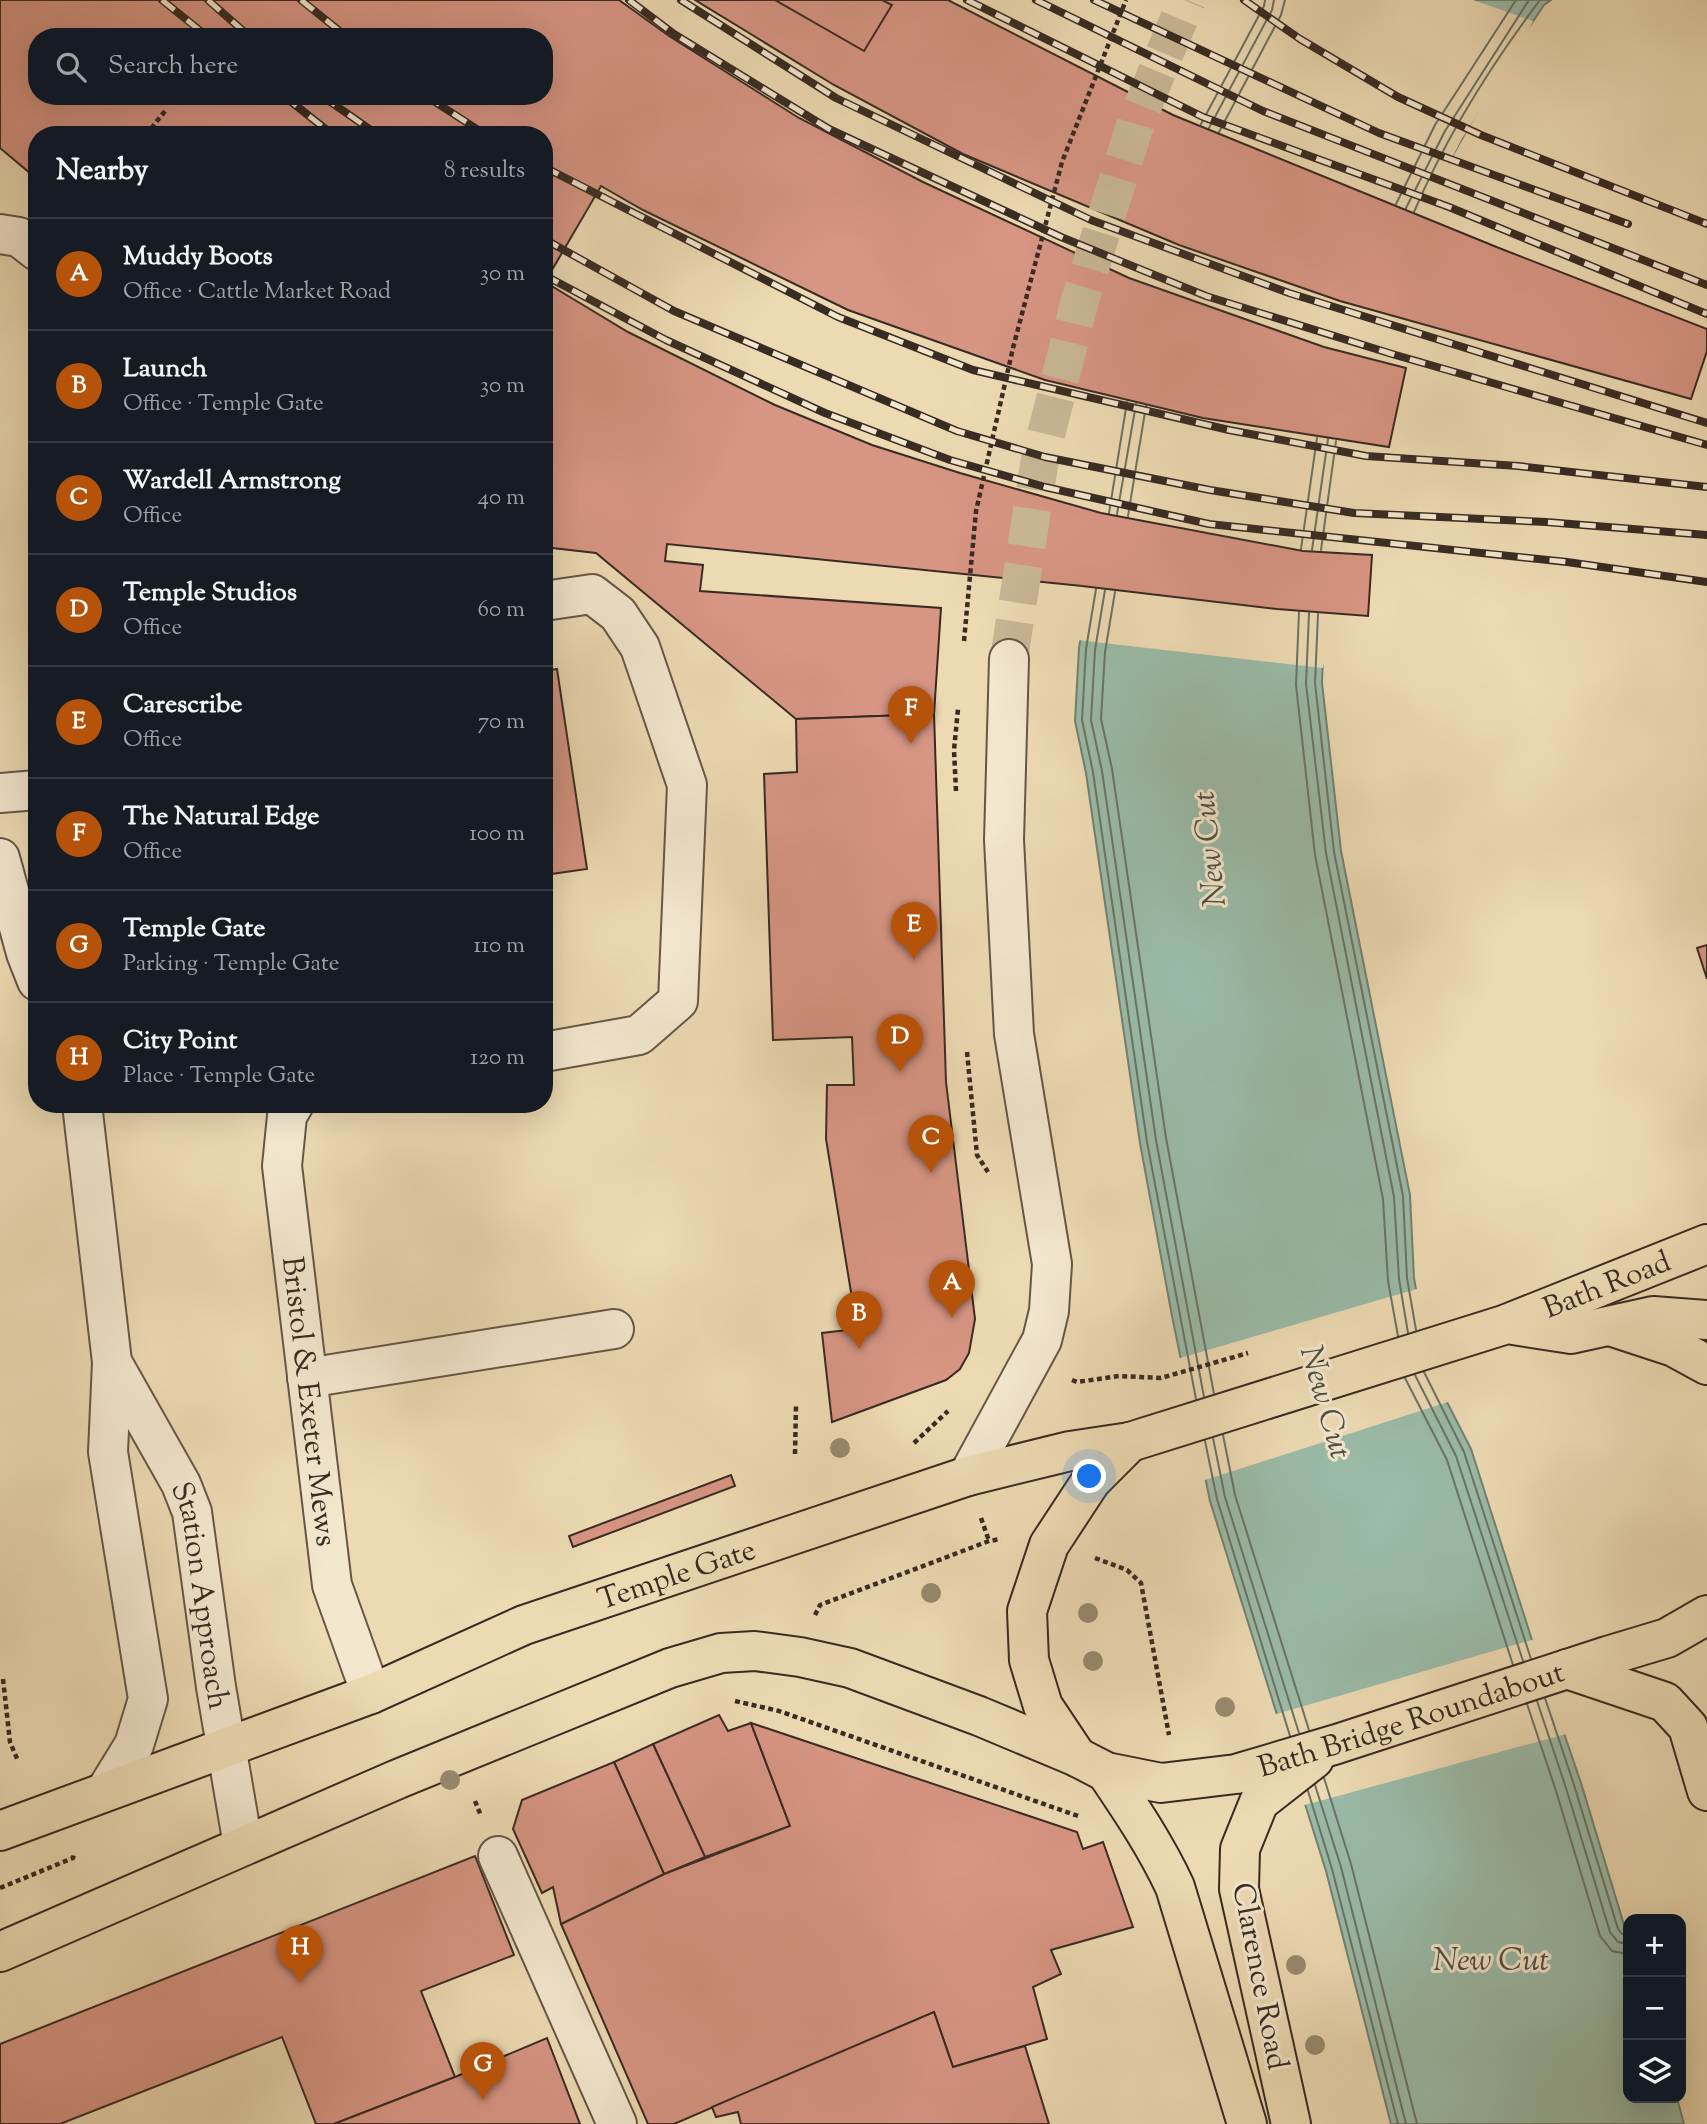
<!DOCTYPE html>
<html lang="en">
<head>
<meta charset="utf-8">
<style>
	body { margin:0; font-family:"Sorts Mill Goudy",serif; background:#242831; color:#f1f3f6 }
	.controls { position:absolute; right:21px; bottom:21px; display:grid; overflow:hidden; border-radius:14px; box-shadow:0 7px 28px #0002 }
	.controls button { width:63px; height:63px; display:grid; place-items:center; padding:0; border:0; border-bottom:2px solid #363941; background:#171b24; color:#f1f3f6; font:35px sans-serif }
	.you { position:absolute; left:1090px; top:1477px; width:24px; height:24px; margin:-18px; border:5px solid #fff; border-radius:50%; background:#1a73e8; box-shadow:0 0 0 10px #1a73e833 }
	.badge { display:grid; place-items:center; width:46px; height:46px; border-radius:50%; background:#b45309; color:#fff; font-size:23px; font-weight:700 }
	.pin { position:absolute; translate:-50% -58px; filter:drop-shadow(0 2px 4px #0008) }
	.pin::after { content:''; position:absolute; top:37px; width:24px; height:21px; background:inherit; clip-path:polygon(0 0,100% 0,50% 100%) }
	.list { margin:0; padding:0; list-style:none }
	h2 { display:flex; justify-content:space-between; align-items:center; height:91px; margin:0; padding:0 28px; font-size:30px }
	h2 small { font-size:23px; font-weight:400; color:#9ea1a6 }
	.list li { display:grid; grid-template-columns:46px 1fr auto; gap:21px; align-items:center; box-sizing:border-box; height:112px; padding:0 28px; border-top:2px solid #363941 }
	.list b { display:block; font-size:26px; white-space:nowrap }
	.list p { margin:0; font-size:23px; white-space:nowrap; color:#9ea1a6 }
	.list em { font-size:23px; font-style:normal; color:#9ea1a6 }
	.icon { flex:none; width:38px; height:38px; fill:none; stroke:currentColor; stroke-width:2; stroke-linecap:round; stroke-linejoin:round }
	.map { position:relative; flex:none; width:1707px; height:2124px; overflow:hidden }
	.search { position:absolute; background:#171b24; box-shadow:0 7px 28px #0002; left:28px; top:28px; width:525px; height:77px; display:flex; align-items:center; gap:18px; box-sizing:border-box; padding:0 24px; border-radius:28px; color:#9ea1a6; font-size:26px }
	.panel { position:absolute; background:#171b24; box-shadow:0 7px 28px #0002; left:28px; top:126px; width:525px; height:987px; border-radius:28px }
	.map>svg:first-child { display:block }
	.water { fill:#9abba8; stroke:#738173; stroke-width:2 }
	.pier { fill:#eddab3 }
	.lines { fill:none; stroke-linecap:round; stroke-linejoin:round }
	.shore { stroke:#697366; stroke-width:2 }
	.building { fill:#d79584; stroke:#382b23; stroke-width:2; fill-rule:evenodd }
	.minor-tunnel { stroke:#c9b796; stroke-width:38; stroke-dasharray:38 19; stroke-linecap:butt }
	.minor-casing { stroke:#655747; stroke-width:42 }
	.highway-casing { stroke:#382b23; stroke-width:42 }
	.path { stroke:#382b23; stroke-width:4.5; stroke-dasharray:5 3.5; stroke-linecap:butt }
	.minor { stroke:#f3e7ce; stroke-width:38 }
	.highway { stroke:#eddab3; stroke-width:38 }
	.rail-casing { stroke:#382b23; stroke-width:8 }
	.rail { stroke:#f3e7ce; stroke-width:5; stroke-dasharray:16; stroke-linecap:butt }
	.tree { fill:#988a6f }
	.labels { text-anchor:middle; stroke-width:6; stroke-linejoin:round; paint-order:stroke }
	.street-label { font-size:30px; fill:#382b23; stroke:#f3e7ce }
	.water-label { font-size:32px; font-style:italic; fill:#504f44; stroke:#f3e7ce }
</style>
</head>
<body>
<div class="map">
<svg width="1707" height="2124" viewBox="0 0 1707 2124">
	<rect width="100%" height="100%" fill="#eddab3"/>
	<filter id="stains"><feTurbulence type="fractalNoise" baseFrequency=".00286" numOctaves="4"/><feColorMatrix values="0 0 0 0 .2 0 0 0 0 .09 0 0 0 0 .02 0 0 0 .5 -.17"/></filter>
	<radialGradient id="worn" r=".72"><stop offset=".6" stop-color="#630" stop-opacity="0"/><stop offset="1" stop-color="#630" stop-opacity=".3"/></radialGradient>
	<path class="water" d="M1260 0H1551L1544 5 1502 68 1427 201 1361 370 1341 452 1327 555 1322 683 1341 851 1410 1195 1414 1278 1430 1369 1471 1449 1532 1640 1581 1783 1628 1938V2098H1677L1684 2124H1391L1326 1871 1210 1501 1172 1316 1140 1143 1086 773 1075 721 1079 648 1144 256Z"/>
	<g class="pier">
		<path d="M1256 0H1473L1533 21 1522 45 1461 140 1430 202 1403 264 1364 371 1344 452 1331 555 1327 649 1323 668 1077 640 1140 255 1161 192 1196 109Z"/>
		<path d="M1420 1288 1433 1368 1451 1401 1202 1481 1177 1359Z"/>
		<path d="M1535 1639 1569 1735 1566 1734 1301 1806 1273 1715Z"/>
	</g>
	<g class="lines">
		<g class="shore">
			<path d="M1201 124 1264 6 1265 0"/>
			<path d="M1209 128 1272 10 1274 0"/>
			<path d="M1219 132 1281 15 1285 0"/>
			<path d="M1396 204 1435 125 1516 0"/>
			<path d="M1406 208 1445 131 1529 0"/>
			<path d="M1414 212C1446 137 1491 65 1540 0"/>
			<path d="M1109 513 1127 402"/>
			<path d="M1117 514 1136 404"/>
			<path d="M1128 516 1146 406"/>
			<path d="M1301 549 1317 438"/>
			<path d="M1312 550 1328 439"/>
			<path d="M1321 550 1336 441"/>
			<path d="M1096 589 1086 649 1082 720 1093 772 1147 1142 1196 1399"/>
			<path d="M1105 590 1095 650 1091 720 1102 771 1156 1140 1204 1397"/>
			<path d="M1115 592 1105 652 1101 719 1112 769 1166 1138 1214 1394"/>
			<path d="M1299 612 1296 685 1315 855 1383 1199 1388 1281 1398 1336"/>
			<path d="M1309 613 1306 684 1326 853 1394 1197 1399 1279 1408 1333"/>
			<path d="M1318 614 1315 683 1334 852 1403 1196 1407 1278 1416 1330"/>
			<path d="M1424 1372 1464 1452 1531 1659"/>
			<path d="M1415 1375 1456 1456 1523 1661"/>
			<path d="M1405 1378 1447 1460 1513 1665"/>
			<path d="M1223 1435 1235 1495 1309 1730"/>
			<path d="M1213 1438 1225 1497 1299 1733"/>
			<path d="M1205 1441 1217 1499 1290 1736"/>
			<path d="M1545 1698 1574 1785 1618 1929 1622 1934 1628 1935"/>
			<path d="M1537 1701 1566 1788 1610 1932 1618 1942 1628 1944"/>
			<path d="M1527 1704 1556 1791 1600 1936 1612 1951 1628 1954"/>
			<path d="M1324 1778 1351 1864 1417 2124"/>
			<path d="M1315 1785 1341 1867 1406 2124"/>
			<path d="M1308 1791 1332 1869 1398 2124"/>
		</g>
	</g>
	<g class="building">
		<path d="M0 0H619L669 36 799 118 923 182 1129 278 1324 347 1406 368 1389 447 1203 418 1045 380 848 310 643 210 601 186 545 282 628 332 775 405 872 445 960 473 1101 513 1303 551 1372 555 1368 616 1277 609 1082 586 667 544 665 561 703 565 700 591 941 608 934 714 796 719 596 553 544 547V135H37V179L0 148ZM37 37H544V96H37Z"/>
		<path d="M695 0H948L1173 115 1499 248 1707 329V351L1691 399 1340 301 1179 245 963 154 834 85Z"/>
		<path d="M775 0H882L892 5 864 51Z"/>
		<path d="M557 669 587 869 544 875V671Z"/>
		<path d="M934 714 946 1082 975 1319 969 1353 960 1369 946 1380 832 1422 822 1333 857 1329 826 1139 827 1085H854L852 1037 773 1040 764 774 797 772 796 719Z"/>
		<path d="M1707 945V979L1697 948Z"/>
		<path d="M731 1475 735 1486 573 1547 569 1536Z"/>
		<path d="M719 1715 728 1731 751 1723 790 1826 705 1857 653 1744Z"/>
		<path d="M751 1723 1077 1832 1083 1849 1103 1842 1133 1927 1051 1950 1061 1974 1033 1987 1047 2039 953 2067 934 2012 674 2124H648L561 1924 664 1874 790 1826Z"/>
		<path d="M653 1744 705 1857 664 1874 614 1762Z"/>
		<path d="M614 1762 664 1874 561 1924 553 1887 542 1893 513 1829 522 1800Z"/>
		<path d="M475 1856 514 1955 421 1991 455 2077 334 2124H316L282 2037 60 2124H0V2044Z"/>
		<path d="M934 2012 953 2067 1025 2046 1049 2124H741L738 2112 716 2117 712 2107Z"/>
		<path d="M547 2038 580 2124H334L455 2077Z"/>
	</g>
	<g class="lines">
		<path class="minor-tunnel" d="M1009 659 1040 459 1080 300 1136 122 1187 0"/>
		<defs>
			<g id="minor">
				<path d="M0 234 19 237 37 251"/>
				<path d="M544 601 592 594 618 614 640 647 687 785 678 1001 639 1035 544 1052"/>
				<path d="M0 793 37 790"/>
				<path d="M0 858 26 953 37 981"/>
				<path d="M82 1104 112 1362 108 1452 148 1699 134 1745 107 1789"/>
				<path id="s1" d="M294 1104 287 1116 282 1166 332 1585 371 1694"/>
				<path id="s2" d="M112 1362 181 1484 192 1512 216 1687 243 1845"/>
				<path d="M307 1378 614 1329"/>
				<path d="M968 1476 1042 1340 1049 1311 1052 1264 1014 1034 1004 840 1009 659"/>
				<path d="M498 1856 617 2124"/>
			</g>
			<g id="highway">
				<path id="s3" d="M1509 1323 1707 1244"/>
				<path d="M1613 1327 1674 1347 1707 1365"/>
				<path d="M1567 1669 1665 1702 1688 1727 1707 1791"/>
				<path d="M1077 1757 1043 1706 1029 1660 1027 1611 1049 1545 1091 1481 1130 1442 1507 1324 1571 1334 1653 1316 1707 1320"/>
				<path d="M1106 1772C1131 1809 1156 1846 1175 1887L1247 2124"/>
				<path id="s4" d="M0 1831 371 1694 524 1625 968 1476 1070 1451 1130 1442"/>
				<path id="s5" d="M0 1952 398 1779 670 1668 721 1653 755 1651 800 1657 850 1668 979 1716 1077 1757 1106 1772 1161 1783 1236 1774 1337 1744 1607 1656 1667 1638 1707 1615"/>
				<path d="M1291 2124 1239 1889 1240 1849 1259 1802 1314 1759"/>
			</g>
		</defs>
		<use href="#minor" class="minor-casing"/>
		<use href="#highway" class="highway-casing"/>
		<g class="path">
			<path d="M146 135 165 111"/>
			<path d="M964 641 976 511 1013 348 1062 162 1126 0"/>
			<path d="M956 791 954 750 958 709"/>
			<path d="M967 1052 977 1155 988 1172"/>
			<path d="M1072 1380 1077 1382 1119 1376 1161 1378 1248 1353"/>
			<path d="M914 1443 948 1411"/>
			<path d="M795 1454 796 1405"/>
			<path d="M981 1518 989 1541"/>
			<path d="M1095 1558 1127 1570 1141 1583 1169 1735"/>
			<path d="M815 1615 820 1605 989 1541 1001 1539"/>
			<path d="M3 1679 10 1742 18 1761"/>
			<path d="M735 1701 779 1711 1078 1816"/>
			<path d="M475 1801 481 1816"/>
			<path d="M0 1888 73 1858 74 1854"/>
		</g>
		<use href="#minor" class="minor"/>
		<use href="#highway" class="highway"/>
		<defs>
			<g id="rail">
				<path d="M162 0 208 37"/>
				<path d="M208 0 250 37"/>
				<path d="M301 0 347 37"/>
				<path d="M629 0 674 34 829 129 1061 237 1206 296 1392 354 1707 445"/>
				<path d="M681 0 836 98 1091 220 1289 293 1707 423"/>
				<path d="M967 0 1203 117 1449 207 1707 314"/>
				<path d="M1036 0 1263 111 1707 285"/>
				<path d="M1094 0 1379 133 1628 224"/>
				<path d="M1244 0 1300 39 1398 97 1481 135 1707 224"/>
				<path d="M284 96 333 135"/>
				<path d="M322 96 378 135"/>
				<path d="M426 96 486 135"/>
				<path d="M544 167 838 317 973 370 1229 430 1366 456 1518 466 1707 487"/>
				<path d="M544 239 674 311 957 431 1045 457 1210 490 1354 513 1546 522 1707 535"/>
				<path d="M544 275 666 340 825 413 950 460 1045 487 1209 524 1567 562 1707 582"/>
			</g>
		</defs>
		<use href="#rail" class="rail-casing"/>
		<use href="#rail" class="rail"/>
	</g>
	<g class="tree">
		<circle cx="840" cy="1448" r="10"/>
		<circle cx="931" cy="1593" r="10"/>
		<circle cx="1088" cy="1613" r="10"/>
		<circle cx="1093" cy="1661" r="10"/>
		<circle cx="1225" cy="1707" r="10"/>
		<circle cx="450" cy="1780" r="10"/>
		<circle cx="1296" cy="1965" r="10"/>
		<circle cx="1315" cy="2045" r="10"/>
	</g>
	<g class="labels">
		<g class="street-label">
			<text dy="10" stroke="none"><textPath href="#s3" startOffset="105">Bath Road</textPath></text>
			<text dy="10" stroke="none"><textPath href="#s1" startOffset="301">Bristol &amp; Exeter Mews</textPath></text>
			<text dy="10" stroke="none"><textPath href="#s4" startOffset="724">Temple Gate</textPath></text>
			<text dy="10" stroke="none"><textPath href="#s2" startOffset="254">Station Approach</textPath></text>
			<text dy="10" stroke="none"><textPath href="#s5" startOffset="1503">Bath Bridge Roundabout</textPath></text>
			<text transform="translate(1261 1976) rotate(79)" y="10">Clarence Road</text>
		</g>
		<g class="water-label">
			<text transform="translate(1208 849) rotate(-96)" y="11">New Cut</text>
			<text transform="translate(1327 1402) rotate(74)" y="11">New Cut</text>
			<text x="1491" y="1970">New Cut</text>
		</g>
	</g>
	<rect width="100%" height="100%" filter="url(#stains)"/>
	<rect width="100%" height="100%" fill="url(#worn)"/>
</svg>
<div class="controls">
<button>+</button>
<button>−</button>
<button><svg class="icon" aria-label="layers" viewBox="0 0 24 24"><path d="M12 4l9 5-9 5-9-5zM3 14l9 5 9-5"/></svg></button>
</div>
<div class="you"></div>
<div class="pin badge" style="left:952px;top:1318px">A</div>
<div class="pin badge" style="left:859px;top:1349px">B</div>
<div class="pin badge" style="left:931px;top:1173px">C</div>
<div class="pin badge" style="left:900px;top:1072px">D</div>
<div class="pin badge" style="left:914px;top:960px">E</div>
<div class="pin badge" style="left:911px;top:744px">F</div>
<div class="pin badge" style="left:483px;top:2100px">G</div>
<div class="pin badge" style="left:300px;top:1983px">H</div>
<div class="search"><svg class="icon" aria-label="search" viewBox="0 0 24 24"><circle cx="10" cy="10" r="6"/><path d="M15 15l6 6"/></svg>Search here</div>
<section class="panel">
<h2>Nearby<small>8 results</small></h2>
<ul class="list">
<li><span class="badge">A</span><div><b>Muddy Boots</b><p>Office · Cattle Market Road</p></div><em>30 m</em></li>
<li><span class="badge">B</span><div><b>Launch</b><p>Office · Temple Gate</p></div><em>30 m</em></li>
<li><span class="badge">C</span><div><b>Wardell Armstrong</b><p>Office</p></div><em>40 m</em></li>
<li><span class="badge">D</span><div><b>Temple Studios</b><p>Office</p></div><em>60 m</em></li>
<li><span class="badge">E</span><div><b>Carescribe</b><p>Office</p></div><em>70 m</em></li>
<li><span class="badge">F</span><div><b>The Natural Edge</b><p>Office</p></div><em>100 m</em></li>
<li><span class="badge">G</span><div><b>Temple Gate</b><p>Parking · Temple Gate</p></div><em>110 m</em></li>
<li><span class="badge">H</span><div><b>City Point</b><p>Place · Temple Gate</p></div><em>120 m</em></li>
</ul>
</section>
</div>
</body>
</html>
